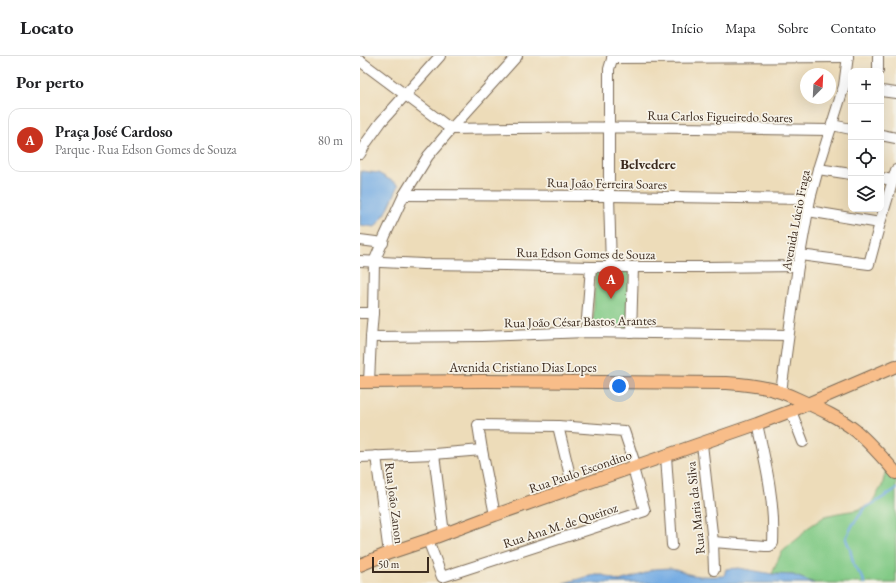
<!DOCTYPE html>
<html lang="pt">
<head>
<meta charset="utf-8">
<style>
	body { margin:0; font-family:"EB Garamond",serif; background:#f6f6f6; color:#202124 }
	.controls { position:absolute; right:12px; top:12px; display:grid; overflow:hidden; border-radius:8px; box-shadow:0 4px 16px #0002 }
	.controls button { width:36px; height:36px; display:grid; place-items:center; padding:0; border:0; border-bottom:1px solid #e0e0e0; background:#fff; color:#202124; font:20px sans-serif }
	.compass { position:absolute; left:440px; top:12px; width:36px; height:36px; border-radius:50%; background:#fff; box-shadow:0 4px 16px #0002; rotate:24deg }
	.scale { position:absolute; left:12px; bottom:10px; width:57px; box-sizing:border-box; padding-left:4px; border:2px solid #3b2a1e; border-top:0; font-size:11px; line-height:14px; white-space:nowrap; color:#3b2a1e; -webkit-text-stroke:3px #f7f3e8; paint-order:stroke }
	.you { position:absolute; left:259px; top:330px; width:14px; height:14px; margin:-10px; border:3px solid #fff; border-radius:50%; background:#1a73e8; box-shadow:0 0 0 6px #1a73e833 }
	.badge { display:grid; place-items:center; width:26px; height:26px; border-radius:50%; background:#c8321e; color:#fff; font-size:13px; font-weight:700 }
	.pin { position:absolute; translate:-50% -33px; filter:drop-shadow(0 1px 2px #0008) }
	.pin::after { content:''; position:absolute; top:21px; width:14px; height:12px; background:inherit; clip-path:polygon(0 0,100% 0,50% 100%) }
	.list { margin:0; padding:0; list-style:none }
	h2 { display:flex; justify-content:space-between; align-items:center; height:52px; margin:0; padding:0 16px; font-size:17px }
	h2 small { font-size:13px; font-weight:400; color:#757577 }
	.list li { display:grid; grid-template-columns:26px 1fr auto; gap:12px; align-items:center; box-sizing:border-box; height:64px; margin:0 8px 8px; padding:0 8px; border:1px solid #e0e0e0; border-radius:12px }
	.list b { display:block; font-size:15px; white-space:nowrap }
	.list p { margin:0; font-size:13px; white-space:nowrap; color:#757577 }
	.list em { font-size:13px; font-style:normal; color:#757577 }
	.icon { flex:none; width:22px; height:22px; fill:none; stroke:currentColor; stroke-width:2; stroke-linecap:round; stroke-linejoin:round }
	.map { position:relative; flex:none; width:536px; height:527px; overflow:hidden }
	header { display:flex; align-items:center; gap:24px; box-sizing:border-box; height:56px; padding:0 20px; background:#fff; border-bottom:1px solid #e0e0e0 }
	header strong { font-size:19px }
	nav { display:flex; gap:22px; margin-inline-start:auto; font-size:14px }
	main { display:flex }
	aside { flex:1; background:#fff }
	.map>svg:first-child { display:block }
	.green { fill:#82ca86; stroke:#5e7a52 }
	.water { fill:#74ace3; stroke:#586b80 }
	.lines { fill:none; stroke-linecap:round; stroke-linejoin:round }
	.stream { stroke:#74ace3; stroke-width:2.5 }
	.minor-casing { stroke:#796854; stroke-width:12 }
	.major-casing { stroke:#796854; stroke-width:14 }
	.minor { stroke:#fff; stroke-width:10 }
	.major { stroke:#f8bd89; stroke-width:12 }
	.labels { text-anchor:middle; stroke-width:3.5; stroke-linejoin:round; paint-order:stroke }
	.street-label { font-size:13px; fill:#3b2a1e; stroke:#f7f3e8 }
	.neighbourhood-label { font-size:14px; font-weight:bold; fill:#3b2a1e; stroke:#f7f3e8 }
</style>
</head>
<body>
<header>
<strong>Locato</strong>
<nav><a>Início</a><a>Mapa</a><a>Sobre</a><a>Contato</a></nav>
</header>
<main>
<aside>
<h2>Por perto<small></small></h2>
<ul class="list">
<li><span class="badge">A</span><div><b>Praça José Cardoso</b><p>Parque · Rua Edson Gomes de Souza</p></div><em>80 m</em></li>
</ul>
</aside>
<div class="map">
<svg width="536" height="527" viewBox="0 0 536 527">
	<rect width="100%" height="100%" fill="#f7f3e8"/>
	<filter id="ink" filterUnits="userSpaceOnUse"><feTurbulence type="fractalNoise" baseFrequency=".025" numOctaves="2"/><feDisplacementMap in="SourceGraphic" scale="8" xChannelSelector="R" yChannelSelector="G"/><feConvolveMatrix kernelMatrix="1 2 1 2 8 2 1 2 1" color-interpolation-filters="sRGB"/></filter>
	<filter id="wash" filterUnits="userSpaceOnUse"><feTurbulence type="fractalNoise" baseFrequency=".012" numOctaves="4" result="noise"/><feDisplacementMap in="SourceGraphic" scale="16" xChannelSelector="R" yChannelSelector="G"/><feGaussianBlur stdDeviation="0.9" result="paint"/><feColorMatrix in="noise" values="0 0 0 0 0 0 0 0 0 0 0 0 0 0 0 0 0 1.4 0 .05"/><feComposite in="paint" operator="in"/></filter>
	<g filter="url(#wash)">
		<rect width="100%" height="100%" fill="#eddcb9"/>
		<g class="green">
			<path d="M235 214 270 216 268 272 233 271Z"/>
			<path d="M527 409 536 420V527H454L433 519 412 518 421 497 431 488 441 480 446 473 458 465 465 460 478 457 497 454 510 449 522 430Z"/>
		</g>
		<g class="water">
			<path d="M1 115 18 117 39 129 27 155 15 171 0 169Z"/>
			<path d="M311 512C319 513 325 517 332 519 343 521 354 520 364 520L366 513 379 512 412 518 433 519 454 527H203L234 519H243L259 525 283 518 293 513Z"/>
		</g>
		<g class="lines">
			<path class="stream" d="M504 527 503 522 494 510 490 493 487 486 486 482 493 468 506 451 516 446 536 433"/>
		</g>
	</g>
	<g filter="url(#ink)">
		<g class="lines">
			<defs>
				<g id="minor">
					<path d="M518 0V15"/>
					<path d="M252 2 488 1"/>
					<path d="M0 5 91 73"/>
					<path d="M521 35 536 37"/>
					<path d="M472 69 491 73"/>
					<path d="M91 73C217 70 344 72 470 74"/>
					<path d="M521 79 536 82"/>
					<path d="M0 98 6 87 21 66 80 0"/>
					<path d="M458 113 491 118"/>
					<path d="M521 122 533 124"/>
					<path d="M44 139 249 140 450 143"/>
					<path d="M448 155 520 167"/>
					<path d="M0 184 23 187"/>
					<path d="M440 199 509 208 520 167 536 114"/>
					<path d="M0 205 63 208 146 209 231 211H347L438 210"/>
					<path d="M251 211 249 140V13L253 0"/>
					<path d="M0 257H13"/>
					<path d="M226 276 231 211"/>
					<path d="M271 277 273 211"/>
					<path d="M11 281 122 280 226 276 428 279"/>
					<path d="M9 326 11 281 13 257 14 206 25 180 44 139 68 100 91 73 157 0"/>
					<path d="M421 336 438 210 450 143 458 113 484 30 488 0"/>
					<path d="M431 355 443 386"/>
					<path d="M198 370 213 432"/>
					<path d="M342 388 353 486 354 514"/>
					<path d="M74 398 84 478"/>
					<path d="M16 400 29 497"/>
					<path d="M306 400 312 489"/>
					<path d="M0 401 74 398 122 394"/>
					<path d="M135 459 122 394 118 369 198 370 264 375 276 411"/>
					<path d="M68 484 82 521 285 455 273 412"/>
					<path d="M353 486 405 490H410L413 487C415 446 406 408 397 368"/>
				</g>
				<g id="major">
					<path d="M0 326 126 325 367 327C380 328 393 329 406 332 418 334 429 339 440 344 460 353 480 362 496 375 511 388 524 403 536 417"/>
					<path d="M0 509 29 497 68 484 135 459 397 368 431 355 536 310"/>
				</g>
			</defs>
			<use href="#minor" class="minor-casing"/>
			<use href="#major" class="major-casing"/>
			<use href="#minor" class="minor"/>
			<use href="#major" class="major"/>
		</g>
	</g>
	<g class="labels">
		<g class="street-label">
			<text transform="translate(360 60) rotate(1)" y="5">Rua Carlos Figueiredo Soares</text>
			<text transform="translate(247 127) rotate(1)" y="5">Rua João Ferreira Soares</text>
			<text transform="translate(435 164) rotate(-79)" y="5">Avenida Lúcio Fraga</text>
			<text transform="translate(226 197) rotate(1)" y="5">Rua Edson Gomes de Souza</text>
			<text transform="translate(220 265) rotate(-1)" y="5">Rua João César Bastos Arantes</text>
			<text x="163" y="316">Avenida Cristiano Dias Lopes</text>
			<text transform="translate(220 415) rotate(-19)" y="5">Rua Paulo Escondino</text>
			<text transform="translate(35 447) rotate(83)" y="5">Rua João Zanon</text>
			<text transform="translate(335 452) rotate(-96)" y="5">Rua Maria da Silva</text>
			<text transform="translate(200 469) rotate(-18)" y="5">Rua Ana M. de Queiroz</text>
		</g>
		<g class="neighbourhood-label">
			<text x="288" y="113">Belvedere</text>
		</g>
	</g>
</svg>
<div class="controls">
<button>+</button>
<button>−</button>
<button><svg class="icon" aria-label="locate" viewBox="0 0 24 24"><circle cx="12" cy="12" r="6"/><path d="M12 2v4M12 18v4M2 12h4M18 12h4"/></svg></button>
<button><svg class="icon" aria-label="layers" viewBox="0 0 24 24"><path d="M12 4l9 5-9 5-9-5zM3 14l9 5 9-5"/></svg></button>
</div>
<svg class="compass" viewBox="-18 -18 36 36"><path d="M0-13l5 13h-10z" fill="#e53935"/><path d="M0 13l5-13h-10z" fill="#757577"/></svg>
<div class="scale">50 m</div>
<div class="you"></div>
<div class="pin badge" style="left:251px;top:243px">A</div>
</div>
</main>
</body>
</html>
